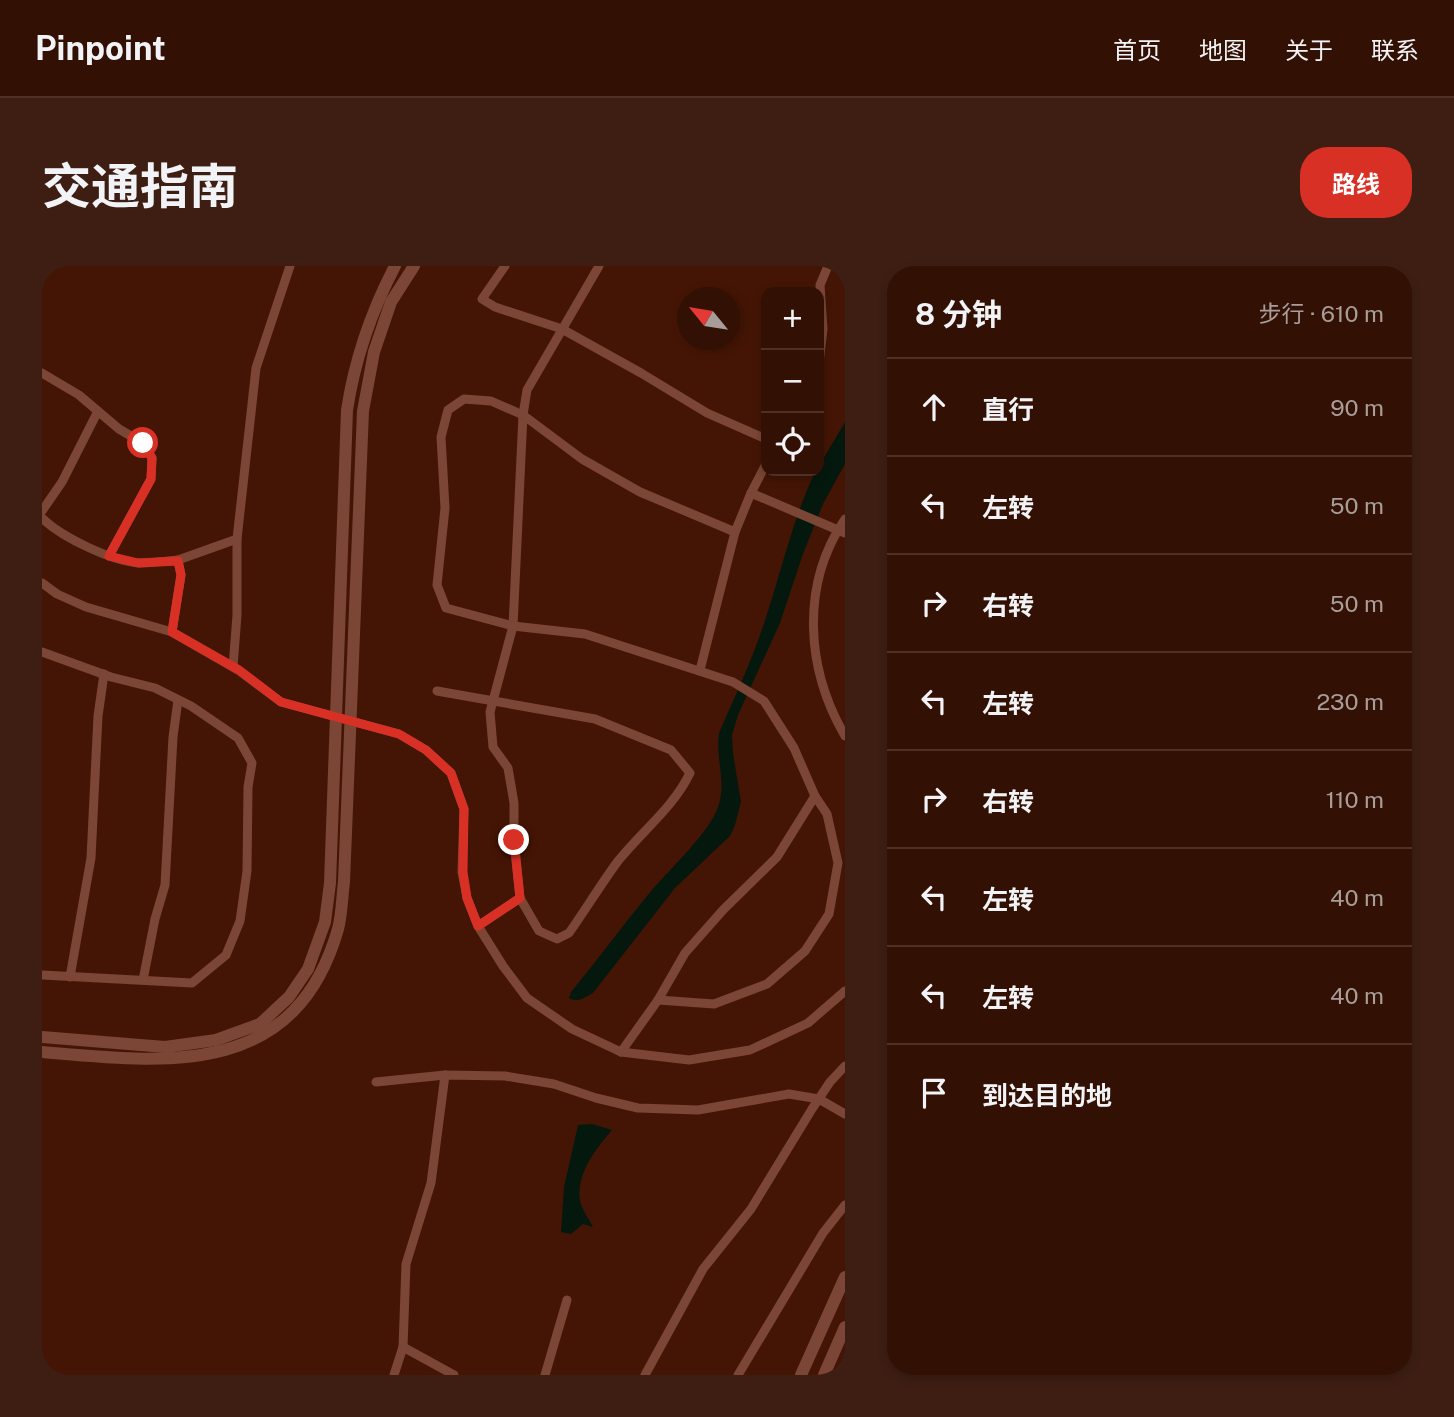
<!DOCTYPE html>
<html lang="zh">
<head>
<meta charset="utf-8">
<style>
	body { margin:0; font-family:"Public Sans","Noto Sans SC",sans-serif; background:#3e1e13; color:#f1f3f6 }
	.controls { position:absolute; right:21px; top:21px; display:grid; overflow:hidden; border-radius:14px; box-shadow:0 4px 10px #0003 }
	.controls button { width:63px; height:63px; display:grid; place-items:center; padding:0; border:0; border-bottom:2px solid #4e3026; background:#331004; color:#f1f3f6; font:35px sans-serif }
	.compass { position:absolute; left:635px; top:21px; width:63px; height:63px; border-radius:50%; background:#331004; box-shadow:0 4px 10px #0003; rotate:300deg }
	.stop { position:absolute; width:21px; height:21px; margin:-16px; border:5px solid #d93025; border-radius:50%; background:#fff }
	.stop.end { background:#d93025; border-color:#fff; box-shadow:0 2px 7px #0008 }
	.list { margin:0; padding:0; list-style:none }
	h2 { display:flex; justify-content:space-between; align-items:center; height:91px; margin:0; padding:0 28px; font-size:30px }
	h2 small { font-size:23px; font-weight:400; color:#a99d9a }
	.list li { display:grid; grid-template-columns:46px 1fr auto; gap:21px; align-items:center; box-sizing:border-box; height:98px; padding:0 28px; border-top:2px solid #4e3026 }
	.list b { display:block; font-size:26px; white-space:nowrap }
	.list em { font-size:23px; font-style:normal; color:#a99d9a }
	.icon { flex:none; width:38px; height:38px; fill:none; stroke:currentColor; stroke-width:2; stroke-linecap:round; stroke-linejoin:round }
	.map { position:relative; flex:none; width:803px; height:1109px; overflow:hidden; border-radius:28px }
	header { display:flex; align-items:center; gap:42px; box-sizing:border-box; height:98px; padding:0 35px; background:#331004; border-bottom:2px solid #4e3026 }
	header strong { font-size:33px }
	nav { display:flex; gap:38px; margin-inline-start:auto; font-size:24px }
	.intro { display:flex; align-items:center; justify-content:space-between; box-sizing:border-box; height:168px; padding:0 42px }
	h1 { margin:0; font-size:49px }
	.button { padding:18px 32px; border-radius:28px; background:#d93025; color:#fff; font-size:24px; font-weight:700 }
	main { display:flex; gap:42px; padding:0 42px }
	aside { flex:1; background:#331004; border-radius:28px; box-shadow:0 4px 10px #0003 }
	.map>svg:first-child { display:block }
	.water { fill:#05180e }
	.lines { fill:none; stroke-linecap:round; stroke-linejoin:round }
	.street { stroke:#7b4635; stroke-width:9 }
	.secondary { stroke:#7b4635; stroke-width:12 }
	.route { stroke:#d93025; stroke-width:9 }
</style>
</head>
<body>
<header>
<strong>Pinpoint</strong>
<nav><a>首页</a><a>地图</a><a>关于</a><a>联系</a></nav>
</header>
<div class="intro"><h1>交通指南</h1><a class="button">路线</a></div>
<main>
<div class="map">
<svg width="803" height="1109" viewBox="0 0 803 1109">
	<rect width="100%" height="100%" fill="#441505"/>
	<g class="water">
		<path d="M803 156V198L781 238 761 288 738 357 696 449 690 469 691 487 699 536 693 559 688 570 633 622 551 727C542 732 536 737 527 732L529 726C556 693 582 658 609 625 628 603 667 567 676 541 685 516 673 492 677 467 694 428 713 388 725 348 741 299 751 253 773 206L777 205V200Z"/>
		<path d="M550 858 570 864C553 884 534 908 538 935 540 944 547 953 551 961L541 958 529 968 519 966 522 921 536 859Z"/>
	</g>
	<g class="lines">
		<g class="street">
			<path d="M463 0 440 33 453 41 520 63 599 107 665 147 724 173"/>
			<path d="M777 97 781 63 778 19 786 0"/>
			<path d="M0 107 37 129 77 163 101 177 110 192 109 213 67 290"/>
			<path d="M709 227 724 198"/>
			<path d="M0 245 20 216 55 147"/>
			<path d="M0 252C19 271 71 296 98 297 110 297 124 295 136 294L139 309 130 366"/>
			<path d="M803 253C758 319 764 403 803 470"/>
			<path d="M136 294 195 273 214 102 248 0"/>
			<path d="M0 317 15 328 44 341 130 366 196 404 239 436 357 468 384 484 409 507 422 543 420 606 425 632 436 660 461 700 485 732 530 763 579 786 647 794 708 784 766 757 803 725"/>
			<path d="M0 386 69 411 113 422 149 440 196 472 210 497 206 521 205 605 198 655 184 689 150 717 0 709"/>
			<path d="M191 401 195 349V273"/>
			<path d="M658 404 693 266"/>
			<path d="M395 425 553 453 629 484 648 507C631 542 600 565 576 595 559 618 544 643 527 667L515 673 497 665 478 632"/>
			<path d="M436 660 478 632 472 574V537L466 502 451 481 448 446 471 360 481 149 485 124 557 0"/>
			<path d="M28 711 49 592 56 450 62 408"/>
			<path d="M101 714 113 653 123 619 131 471 136 434"/>
			<path d="M616 734 672 738 725 718 763 685 787 648 796 597 785 548 773 530"/>
			<path d="M579 786 616 734 643 687 681 644 735 591 773 530 752 482 722 435 691 416 543 368 471 360 404 342 395 319 403 242 399 171 406 144 422 133 449 135 481 149 540 193 598 226 693 266 709 227 803 267"/>
			<path d="M334 816 403 809 463 810 512 818 554 832 596 842 656 844 747 828 777 833 803 848"/>
			<path d="M361 1081 412 1109"/>
			<path d="M352 1109 361 1081 364 998 389 917 403 809"/>
			<path d="M503 1109 525 1034"/>
			<path d="M603 1109 661 1003 709 943 770 843 788 816 803 800"/>
			<path d="M696 1109 781 967 803 939"/>
		</g>
		<g class="secondary">
			<path d="M0 771 123 781 174 774 218 758 247 731 266 703 283 656 288 617 305 144C313 92 329 46 353 0"/>
			<path d="M0 786C126 797 253 813 296 663 300 648 300 631 302 616L321 145 332 86 349 36 372 0"/>
			<path d="M759 1109 803 1011"/>
			<path d="M782 1109 803 1061"/>
		</g>
	</g>
	<g class="lines">
		<path class="route" d="M101 177 110 192 109 213 67 290 96 297 136 295 139 309 130 366 197 404 239 436 357 468 384 484 409 507 422 543 421 606 425 632 436 660 478 632 472 574"/>
	</g>
</svg>
<div class="controls">
<button>+</button>
<button>−</button>
<button><svg class="icon" aria-label="locate" viewBox="0 0 24 24"><circle cx="12" cy="12" r="6"/><path d="M12 2v4M12 18v4M2 12h4M18 12h4"/></svg></button>
</div>
<svg class="compass" viewBox="-18 -18 36 36"><path d="M0-13l5 13h-10z" fill="#e53935"/><path d="M0 13l5-13h-10z" fill="#a99d9a"/></svg>
<div class="stop" style="left:101px;top:177px"></div>
<div class="stop end" style="left:472px;top:574px"></div>
</div>
<aside>
<h2>8 分钟<small>步行 · 610 m</small></h2>
<ul class="list">
<li><svg class="icon" aria-label="ahead" viewBox="0 0 24 24"><path d="M12 20V5M6 11l6-6 6 6"/></svg><div><b>直行</b></div><em>90 m</em></li>
<li><svg class="icon" aria-label="left" viewBox="0 0 24 24"><path d="M17 20v-9H6M10 6l-5 5 5 5"/></svg><div><b>左转</b></div><em>50 m</em></li>
<li><svg class="icon" aria-label="right" viewBox="0 0 24 24"><path d="M7 20v-9h11M14 6l5 5-5 5"/></svg><div><b>右转</b></div><em>50 m</em></li>
<li><svg class="icon" aria-label="left" viewBox="0 0 24 24"><path d="M17 20v-9H6M10 6l-5 5 5 5"/></svg><div><b>左转</b></div><em>230 m</em></li>
<li><svg class="icon" aria-label="right" viewBox="0 0 24 24"><path d="M7 20v-9h11M14 6l5 5-5 5"/></svg><div><b>右转</b></div><em>110 m</em></li>
<li><svg class="icon" aria-label="left" viewBox="0 0 24 24"><path d="M17 20v-9H6M10 6l-5 5 5 5"/></svg><div><b>左转</b></div><em>40 m</em></li>
<li><svg class="icon" aria-label="left" viewBox="0 0 24 24"><path d="M17 20v-9H6M10 6l-5 5 5 5"/></svg><div><b>左转</b></div><em>40 m</em></li>
<li><svg class="icon" aria-label="arrive" viewBox="0 0 24 24"><path d="M6 21V4h12l-3 4 3 4H6"/></svg><div><b>到达目的地</b></div></li>
</ul>
</aside>
</main>
</body>
</html>
